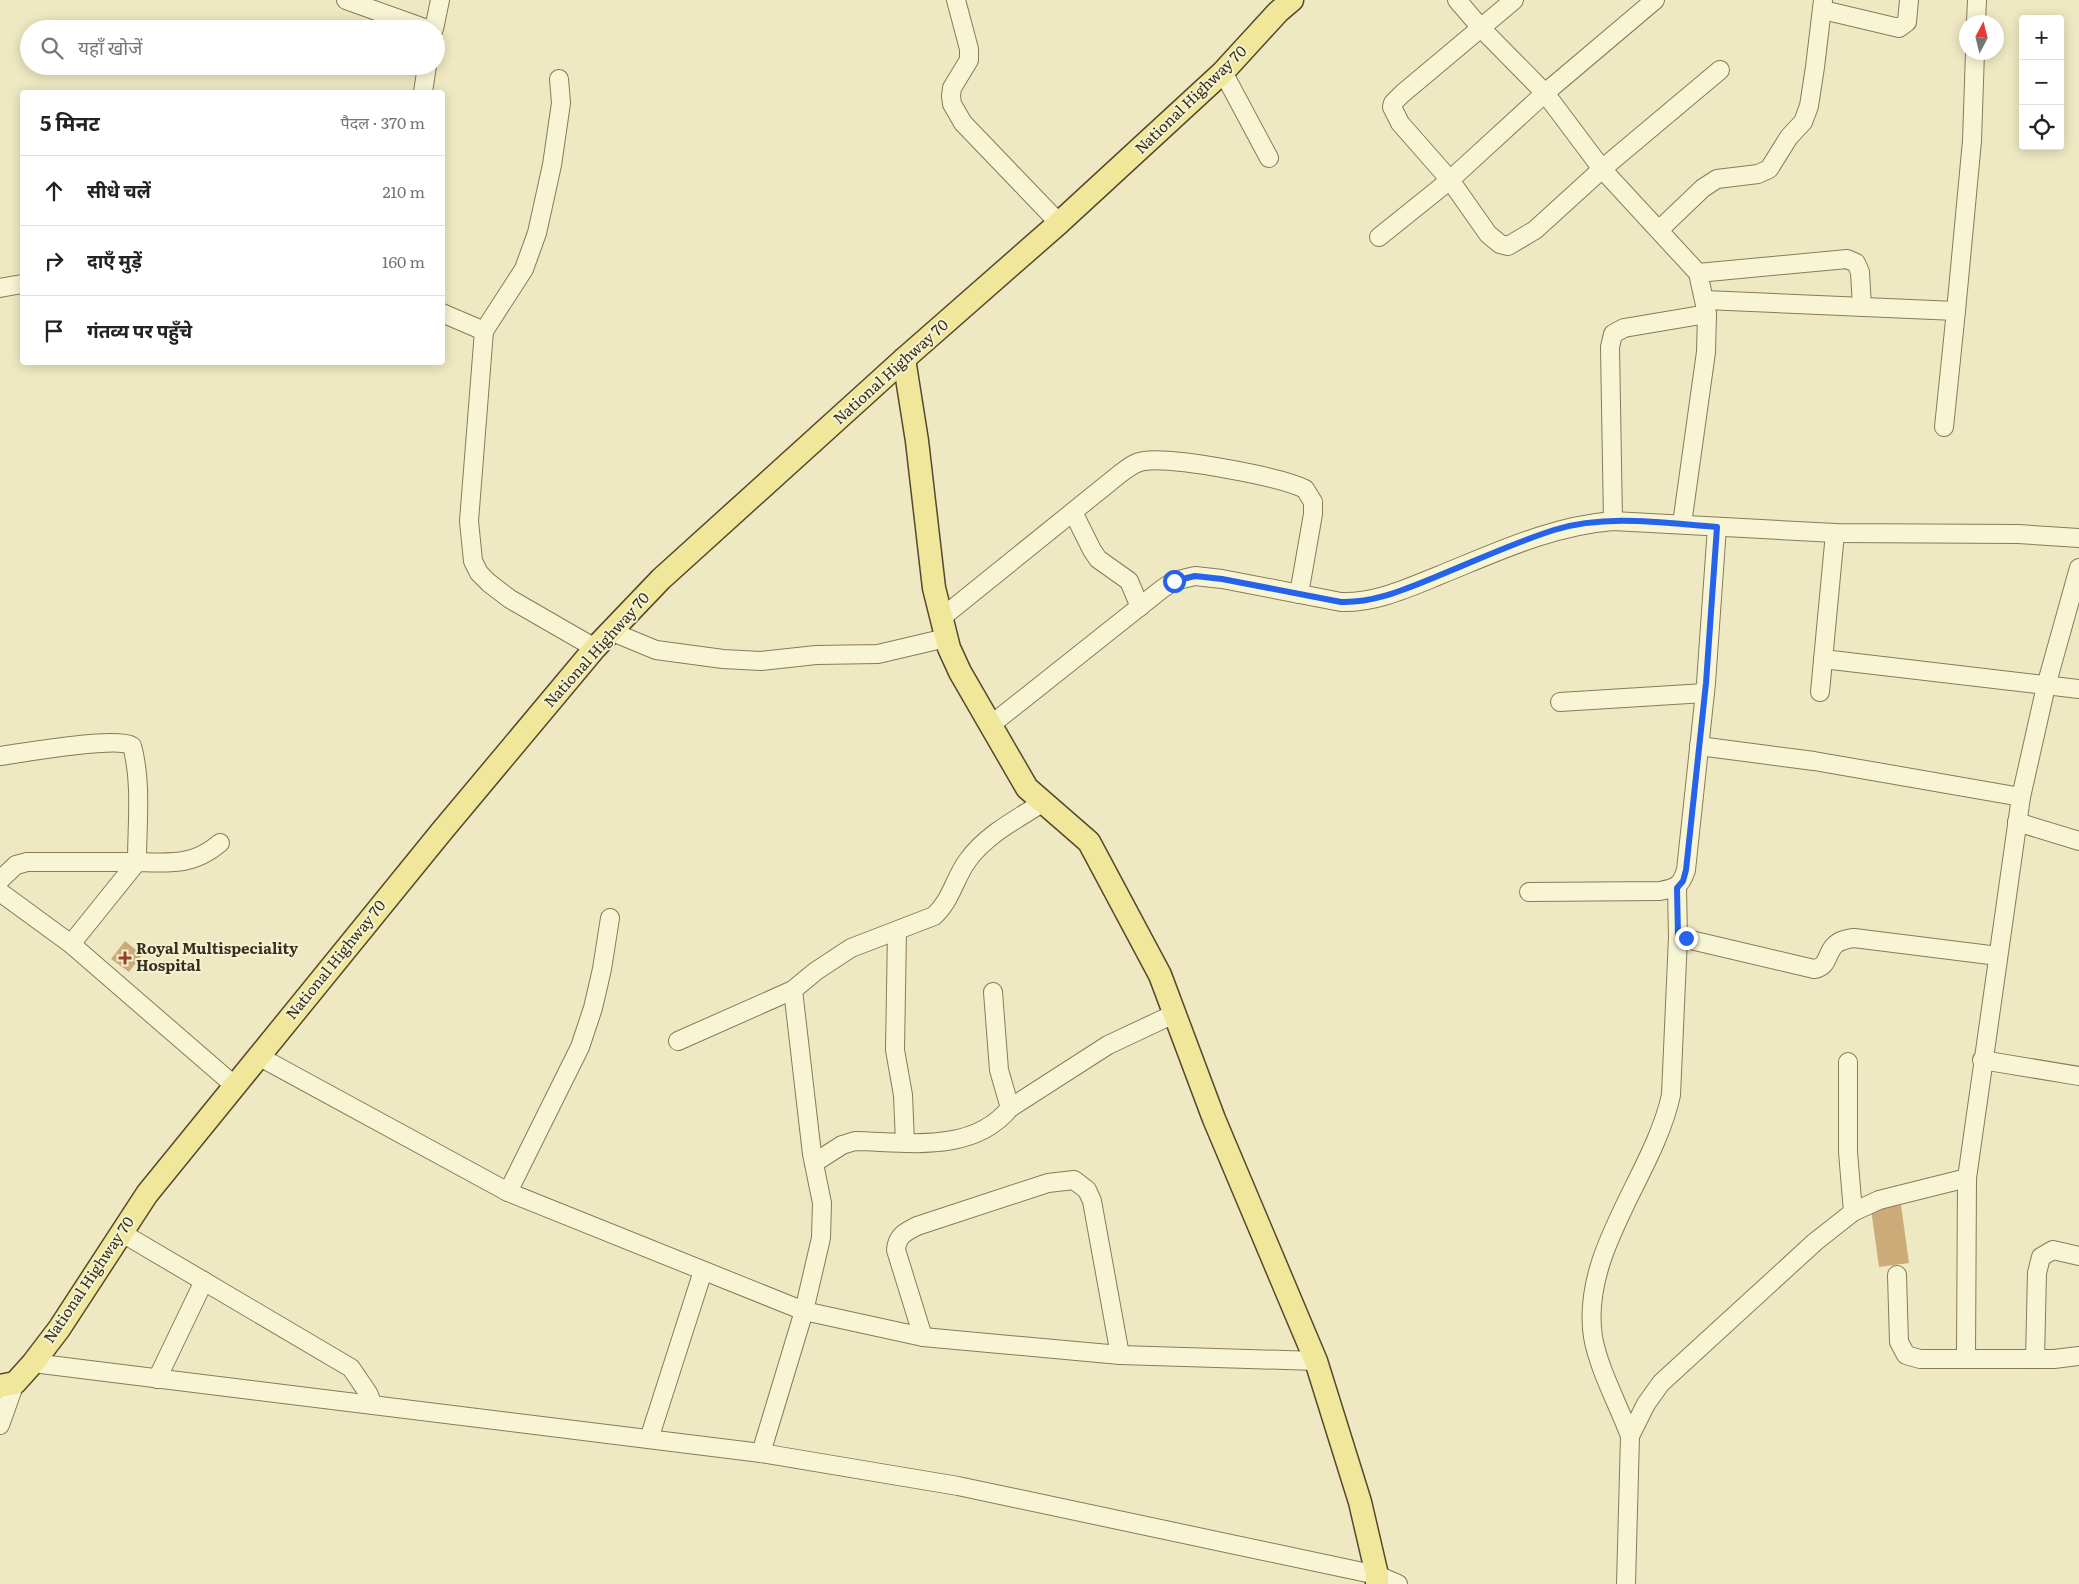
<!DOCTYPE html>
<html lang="hi">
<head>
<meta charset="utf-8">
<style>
	body { margin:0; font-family:Literata,"Noto Sans Devanagari",serif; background:#f2f2f2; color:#222 }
	.controls { position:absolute; right:15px; top:15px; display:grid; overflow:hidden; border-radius:5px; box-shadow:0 2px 12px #0003 }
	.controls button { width:45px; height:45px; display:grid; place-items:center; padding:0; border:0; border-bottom:1px solid #e0e0e0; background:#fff; color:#222; font:25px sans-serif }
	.compass { position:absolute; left:1959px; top:15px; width:45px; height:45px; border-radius:50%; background:#fff; box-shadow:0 2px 12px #0003; rotate:7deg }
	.stop { position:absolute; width:15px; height:15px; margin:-11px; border:4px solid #2563eb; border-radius:50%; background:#fff }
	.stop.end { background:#2563eb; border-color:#fff; box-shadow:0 1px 5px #0008 }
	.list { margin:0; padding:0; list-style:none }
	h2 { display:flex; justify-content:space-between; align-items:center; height:65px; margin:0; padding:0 20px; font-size:21px }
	h2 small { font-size:16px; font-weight:400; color:#767676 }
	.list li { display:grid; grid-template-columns:32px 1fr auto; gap:15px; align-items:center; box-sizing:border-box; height:70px; padding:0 20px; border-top:1px solid #e0e0e0 }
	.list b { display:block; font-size:19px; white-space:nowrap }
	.list em { font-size:16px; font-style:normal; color:#767676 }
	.icon { flex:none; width:28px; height:28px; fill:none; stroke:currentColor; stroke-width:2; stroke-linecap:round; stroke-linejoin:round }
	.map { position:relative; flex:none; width:2079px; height:1584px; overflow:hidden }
	.search { position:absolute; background:#fff; box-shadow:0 2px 12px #0003; left:20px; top:20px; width:425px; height:55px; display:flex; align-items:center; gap:12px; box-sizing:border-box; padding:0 18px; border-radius:28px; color:#767676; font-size:19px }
	.panel { position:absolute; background:#fff; box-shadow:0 2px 12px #0003; left:20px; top:90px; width:425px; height:275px; border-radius:5px }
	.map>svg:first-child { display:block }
	.building { fill:#ccab78 }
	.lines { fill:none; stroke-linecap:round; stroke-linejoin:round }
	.minor-casing { stroke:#877b59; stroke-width:20 }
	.major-casing { stroke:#55482e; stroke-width:25 }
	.minor { stroke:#f8f5d5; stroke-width:18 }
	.major { stroke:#f1e79a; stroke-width:22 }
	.route { stroke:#2563eb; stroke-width:6 }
	.poi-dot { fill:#963f2a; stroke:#f5f2d1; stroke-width:2 }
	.labels { text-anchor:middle; stroke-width:4; stroke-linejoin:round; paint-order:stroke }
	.street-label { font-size:15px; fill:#372f1d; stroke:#f5f2d1 }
	.poi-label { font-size:15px; font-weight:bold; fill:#372f1d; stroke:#f5f2d1; text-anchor:start }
</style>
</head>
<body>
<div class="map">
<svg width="2079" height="1584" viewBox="0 0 2079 1584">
	<rect width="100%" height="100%" fill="#eee9c2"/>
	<g class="building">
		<path d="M125 941 142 955 129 972 111 959Z"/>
		<path d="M1901 1205 1909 1263 1879 1267 1871 1209Z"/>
	</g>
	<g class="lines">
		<defs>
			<g id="minor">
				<path d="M346 0 427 29"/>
				<path d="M956 0 969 49V60L952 88 951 96 952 104 963 123 1059 223"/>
				<path d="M1457 0 1481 28 1545 93 1602 169 1698 273"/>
				<path d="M1514 0 1402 94 1393 103 1392 107 1400 123 1450 180 1488 234 1500 244 1508 246 1535 230 1602 169 1720 70"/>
				<path d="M1823 10 1899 28 1907 22 1909 0"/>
				<path d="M1976 22 1977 0"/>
				<path d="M434 29 440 0"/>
				<path d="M1223 72 1269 158"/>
				<path d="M423 92 427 66"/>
				<path d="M1659 230 1703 188 1717 179 1758 174 1769 169 1789 137 1803 122 1809 106 1815 67 1823 0"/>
				<path d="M1379 237 1450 180 1545 93 1655 0"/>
				<path d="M0 288 22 284"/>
				<path d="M1705 300 1956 311 1972 141 1975 52"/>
				<path d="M442 313 484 331 524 269 537 233 552 165 561 103 559 79"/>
				<path d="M484 331 469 521 473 561 479 573 489 583 510 599 595 648"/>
				<path d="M1944 427 1956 311"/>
				<path d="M1073 512 1092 550 1098 559 1129 581 1140 607"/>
				<path d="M1613 521 1610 347 1613 334 1624 328 1707 314"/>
				<path d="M1682 524 1706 352 1707 314 1698 273 1847 259 1856 263 1860 272 1862 307"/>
				<path d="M940 619 1121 473C1128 468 1135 462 1144 461 1174 457 1278 476 1305 489L1313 502V514L1299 594"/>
				<path d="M610 631 656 650 723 659 761 661 816 655 878 654 946 638"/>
				<path d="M1823 659 2079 689"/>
				<path d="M1820 692 1835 533"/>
				<path d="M1560 702 1705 693"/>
				<path d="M992 724 1162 589 1174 581 1195 576 1222 579 1341 602C1376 603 1408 588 1440 575 1497 552 1551 526 1613 521L1835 533 2018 534 2079 538"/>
				<path d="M1699 746 1814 761 2021 797"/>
				<path d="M0 756C22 753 117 736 132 746 142 782 137 824 137 862H27L16 865 0 880"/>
				<path d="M2017 822 2079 841"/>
				<path d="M0 892 71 944 235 1086"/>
				<path d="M1529 892 1660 891C1676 888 1681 886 1686 870L1706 683 1717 527"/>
				<path d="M897 931 895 1050 903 1095 905 1143"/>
				<path d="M1678 937 1814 969C1829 967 1826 953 1835 945 1840 940 1847 939 1854 938L1998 956"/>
				<path d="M71 944 137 862C170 863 193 866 220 843"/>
				<path d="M993 992 999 1070 1010 1108 1108 1045 1174 1014"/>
				<path d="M678 1041 793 990 816 971 851 948 934 916C951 901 955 877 968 860 986 835 1017 819 1042 803"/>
				<path d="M258 1056 508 1192 804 1311 923 1337 1120 1355 1316 1361"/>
				<path d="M1982 1060 2079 1076"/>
				<path d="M1848 1062V1152L1853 1212"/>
				<path d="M814 1163 842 1145 855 1141C908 1142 972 1154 1010 1108"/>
				<path d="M508 1192 580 1047 593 1008 602 969 610 918"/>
				<path d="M122 1233 351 1368 368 1393 373 1405"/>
				<path d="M1897 1275 1899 1342 1906 1355 1920 1359H2054L2079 1356"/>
				<path d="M923 1337 896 1250C897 1236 905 1232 917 1226L1048 1183 1074 1180 1087 1190 1092 1201 1120 1355"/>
				<path d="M1966 1358 1967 1178"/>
				<path d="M2035 1359 2037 1273 2041 1257 2053 1250 2079 1256"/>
				<path d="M33 1363 761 1453 958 1486 1377 1575 1398 1584"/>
				<path d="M157 1379 204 1281"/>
				<path d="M0 1425 15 1383"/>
				<path d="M1630 1436C1618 1404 1599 1370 1593 1337 1580 1252 1654 1174 1671 1095L1678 937 1677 888"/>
				<path d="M649 1439 703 1271"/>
				<path d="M761 1453 804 1311 821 1238 822 1203 812 1154 793 990"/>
				<path d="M1626 1584 1630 1436 1646 1404 1661 1383 1815 1242 1853 1212 1879 1200 1967 1178 2021 797 2046 686 2079 568"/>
			</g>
			<g id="major">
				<path d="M904 359 917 441 934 588 949 648 960 672 1027 788 1089 842 1160 975 1214 1119 1316 1361 1360 1502 1377 1575V1584"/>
				<path d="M0 1386 15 1383 33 1363 59 1329 147 1194 442 831 595 648 661 579 904 359 1059 223 1223 72 1278 12 1292 0"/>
			</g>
		</defs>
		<use href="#minor" class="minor-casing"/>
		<use href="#major" class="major-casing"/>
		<use href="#minor" class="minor"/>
		<use href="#major" class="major"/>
	</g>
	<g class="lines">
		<path class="route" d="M1174 581 1195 576 1222 579 1341 602C1374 603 1403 590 1433 578 1473 562 1513 543 1554 530 1606 514 1663 523 1717 527L1706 683 1686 870 1683 881 1677 888 1678 937 1686 938"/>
	</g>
	<path class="poi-dot" d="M122.5 950.5h5v5h5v5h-5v5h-5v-5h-5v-5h5z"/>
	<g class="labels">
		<g class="street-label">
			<text transform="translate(1191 100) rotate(-44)" y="5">National Highway 70</text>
			<text transform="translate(891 372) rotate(-42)" y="5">National Highway 70</text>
			<text transform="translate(597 650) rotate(-48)" y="5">National Highway 70</text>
			<text transform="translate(336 960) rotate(-51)" y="5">National Highway 70</text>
			<text transform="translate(89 1280) rotate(-56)" y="5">National Highway 70</text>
		</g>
		<g class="poi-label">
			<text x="136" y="954">Royal Multispeciality<tspan x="136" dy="17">Hospital</tspan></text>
		</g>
	</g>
</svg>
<div class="controls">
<button>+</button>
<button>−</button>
<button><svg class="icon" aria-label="locate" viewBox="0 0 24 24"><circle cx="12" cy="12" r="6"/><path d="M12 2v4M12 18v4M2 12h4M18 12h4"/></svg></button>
</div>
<svg class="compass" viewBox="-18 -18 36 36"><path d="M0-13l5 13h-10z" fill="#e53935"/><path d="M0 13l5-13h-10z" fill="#767676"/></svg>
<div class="stop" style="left:1174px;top:581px"></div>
<div class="stop end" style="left:1686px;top:938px"></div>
<div class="search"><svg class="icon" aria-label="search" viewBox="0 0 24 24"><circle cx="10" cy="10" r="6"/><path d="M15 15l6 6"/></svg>यहाँ खोजें</div>
<section class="panel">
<h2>5 मिनट<small>पैदल · 370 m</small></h2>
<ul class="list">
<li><svg class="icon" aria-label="ahead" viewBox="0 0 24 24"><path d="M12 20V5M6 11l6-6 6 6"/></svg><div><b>सीधे चलें</b></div><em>210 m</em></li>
<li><svg class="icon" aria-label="right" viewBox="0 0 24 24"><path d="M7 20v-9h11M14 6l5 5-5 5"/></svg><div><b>दाएँ मुड़ें</b></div><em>160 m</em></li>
<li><svg class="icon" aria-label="arrive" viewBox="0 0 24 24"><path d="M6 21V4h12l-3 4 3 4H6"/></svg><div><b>गंतव्य पर पहुँचे</b></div></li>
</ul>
</section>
</div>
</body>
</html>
